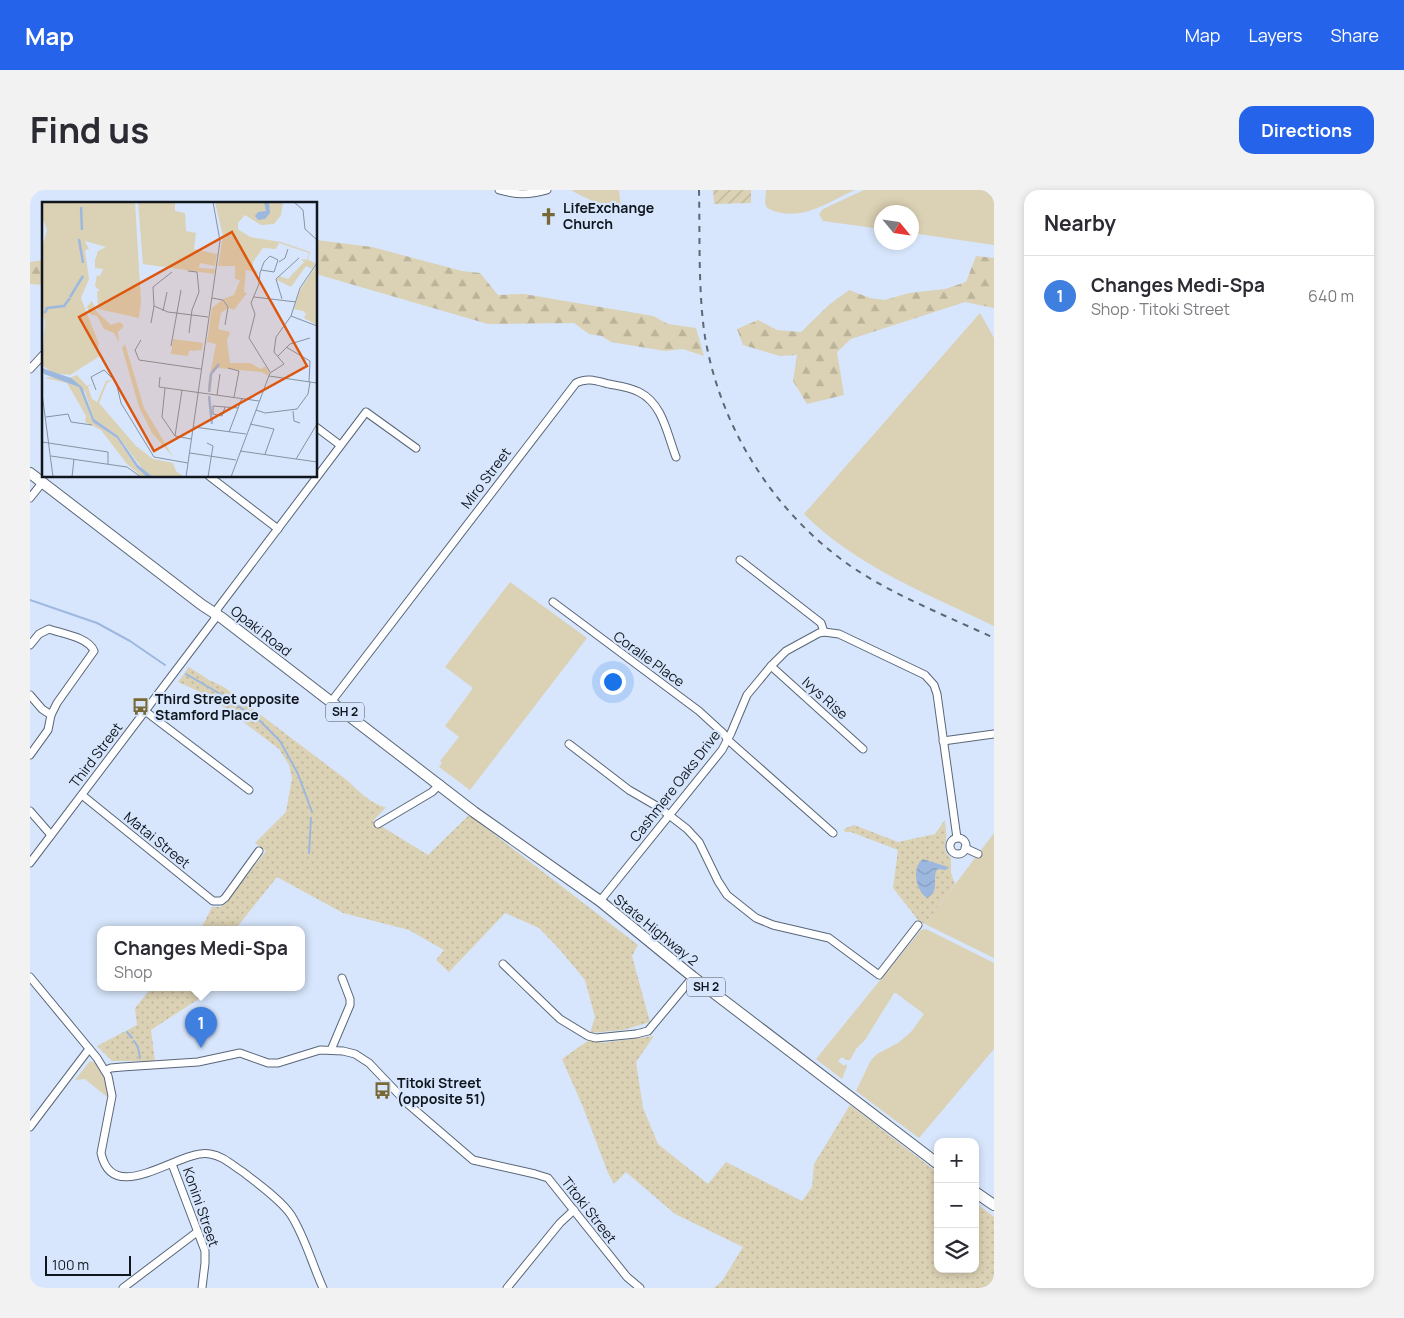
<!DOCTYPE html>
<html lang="en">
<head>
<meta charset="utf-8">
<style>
	body { margin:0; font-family:Manrope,sans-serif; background:#f2f2f3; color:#2b2b33 }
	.controls { position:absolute; right:15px; bottom:15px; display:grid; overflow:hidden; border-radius:10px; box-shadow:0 2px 8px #0003 }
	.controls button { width:45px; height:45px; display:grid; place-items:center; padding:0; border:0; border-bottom:1px solid #e1e1e2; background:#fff; color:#2b2b33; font:25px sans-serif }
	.compass { position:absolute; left:844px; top:15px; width:45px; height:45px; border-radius:50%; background:#fff; box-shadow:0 2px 8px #0003; rotate:119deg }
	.scale { position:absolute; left:15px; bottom:12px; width:86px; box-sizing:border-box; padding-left:5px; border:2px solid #10161d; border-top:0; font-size:14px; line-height:18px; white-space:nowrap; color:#10161d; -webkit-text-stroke:4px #d7e6fc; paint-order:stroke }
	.you { position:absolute; left:582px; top:491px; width:18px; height:18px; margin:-12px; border:4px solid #fff; border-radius:50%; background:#1a73e8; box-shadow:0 0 0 8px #1a73e833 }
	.badge { display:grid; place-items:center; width:32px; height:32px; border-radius:50%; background:#2563eb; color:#fff; font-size:16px; font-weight:700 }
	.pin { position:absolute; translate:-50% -41px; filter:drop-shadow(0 1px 2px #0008) }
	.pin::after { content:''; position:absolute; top:26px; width:18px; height:15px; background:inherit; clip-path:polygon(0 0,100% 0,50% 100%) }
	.popup { position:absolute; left:67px; top:736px; width:208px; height:65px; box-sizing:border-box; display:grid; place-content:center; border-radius:10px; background:#fff; filter:drop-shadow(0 1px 4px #0005); font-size:16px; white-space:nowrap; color:#7c7c81 }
	.popup b { font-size:19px; color:#2b2b33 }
	.popup::after { content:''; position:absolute; left:50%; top:100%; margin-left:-10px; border:10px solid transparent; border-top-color:#fff }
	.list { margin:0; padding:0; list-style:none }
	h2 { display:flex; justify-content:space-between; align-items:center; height:65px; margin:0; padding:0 20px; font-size:21px }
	h2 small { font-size:16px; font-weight:400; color:#7c7c81 }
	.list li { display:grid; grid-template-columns:32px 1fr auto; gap:15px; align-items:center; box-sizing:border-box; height:80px; padding:0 20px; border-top:1px solid #e1e1e2 }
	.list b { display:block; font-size:19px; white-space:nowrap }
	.list p { margin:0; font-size:16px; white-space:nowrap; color:#7c7c81 }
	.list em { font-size:16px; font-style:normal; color:#7c7c81 }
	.icon { flex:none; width:28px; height:28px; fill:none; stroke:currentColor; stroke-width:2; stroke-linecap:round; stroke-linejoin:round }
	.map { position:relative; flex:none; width:964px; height:1098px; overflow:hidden; border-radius:15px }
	header { display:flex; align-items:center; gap:30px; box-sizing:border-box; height:70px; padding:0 25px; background:#2563eb; color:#fff }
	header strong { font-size:24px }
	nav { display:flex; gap:28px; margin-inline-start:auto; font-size:18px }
	.intro { display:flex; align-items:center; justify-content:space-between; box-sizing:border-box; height:120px; padding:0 30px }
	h1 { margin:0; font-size:35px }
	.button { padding:12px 22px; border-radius:15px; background:#2563eb; color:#fff; font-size:18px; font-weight:700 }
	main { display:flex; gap:30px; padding:0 30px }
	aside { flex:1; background:#fff; border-radius:15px; box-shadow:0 2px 8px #0003 }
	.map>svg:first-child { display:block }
	.grass { fill:#dbd1b4 }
	.forest { fill:url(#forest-firs) }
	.park { fill:url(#park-dots) }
	.garden { fill:url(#garden-furrows) }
	.water { fill:url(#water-waves) }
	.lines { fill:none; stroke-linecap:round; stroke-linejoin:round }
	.stream { stroke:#9db8df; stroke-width:2 }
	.minor-casing { stroke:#596679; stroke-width:9 }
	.highway-casing { stroke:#596679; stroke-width:12 }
	.minor { stroke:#fff; stroke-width:7 }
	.highway { stroke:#fff; stroke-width:10 }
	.rail { stroke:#5e6874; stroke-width:2; stroke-dasharray:6 6; stroke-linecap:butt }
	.labels { text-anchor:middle; stroke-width:4.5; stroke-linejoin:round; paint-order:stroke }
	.shield { fill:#d7e6fc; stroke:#4c5460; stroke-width:1 }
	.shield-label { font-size:12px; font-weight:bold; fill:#10161d }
	.poi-label { font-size:14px; font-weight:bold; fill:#10161d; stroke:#d7e6fc; text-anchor:start }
	.street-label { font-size:14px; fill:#10161d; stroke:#d7e6fc }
	.inset-river { fill:none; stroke:#9db8df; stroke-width:2.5 }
	.inset-road { fill:none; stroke:#8793a3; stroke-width:1 }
	.view { fill:#dd560d; fill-opacity:0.15; stroke:#dd560d; stroke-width:2.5 }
	.inset-edge { fill:none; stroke:#10161d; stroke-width:2.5 }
</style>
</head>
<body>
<header>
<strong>Map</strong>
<nav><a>Map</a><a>Layers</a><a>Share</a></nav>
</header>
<div class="intro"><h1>Find us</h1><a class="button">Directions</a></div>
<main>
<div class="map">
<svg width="964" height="1098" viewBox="0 0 964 1098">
	<defs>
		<pattern id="forest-firs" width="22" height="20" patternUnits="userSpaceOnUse" patternTransform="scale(1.25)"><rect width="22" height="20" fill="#dbd1b4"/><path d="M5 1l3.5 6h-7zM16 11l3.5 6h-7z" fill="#bbb39a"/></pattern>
		<pattern id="park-dots" width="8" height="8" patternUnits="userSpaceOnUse" patternTransform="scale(1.25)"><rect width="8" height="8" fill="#dbd1b4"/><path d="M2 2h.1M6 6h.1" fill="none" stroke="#bbb39a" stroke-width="1.8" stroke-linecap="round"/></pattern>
		<pattern id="garden-furrows" width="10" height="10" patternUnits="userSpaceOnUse" patternTransform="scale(1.25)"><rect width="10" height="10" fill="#dbd1b4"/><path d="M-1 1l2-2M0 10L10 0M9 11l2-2" fill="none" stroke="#bbb39a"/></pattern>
		<pattern id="water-waves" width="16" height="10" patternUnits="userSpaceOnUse" patternTransform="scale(1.25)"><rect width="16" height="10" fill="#9db8df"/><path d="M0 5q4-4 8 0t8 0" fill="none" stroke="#869dbf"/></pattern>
	</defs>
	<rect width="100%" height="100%" fill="#d7e6fc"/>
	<g class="grass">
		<path d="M541 0H589L591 18C572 15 557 10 541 0Z"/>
		<path d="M736 0H825C796 13 769 34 737 18L735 13Z"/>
		<path d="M834 0H964V55L882 43V22H852L851 39 793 31 789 24 793 19Z"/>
		<path d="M950 123 964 148V436C898 404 827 377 774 324Z"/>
		<path d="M480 392 557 448 440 600 409 577 412 573 410 571 429 547 415 536 443 498 415 477Z"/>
		<path d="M964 643V768L895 734Z"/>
		<path d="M896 739 964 773V859L889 948 826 901 841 870 847 864 868 853 881 842 894 824 866 803H864L835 850 826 859 820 870H816L812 867 808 871 814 876 816 874 817 876 812 889 786 869 891 740Z"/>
		<path d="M60 871 66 873C73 884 77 893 77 907L55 889 45 890Z"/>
	</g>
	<g class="forest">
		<path d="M286 50 342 57 432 81 450 83 468 105 494 104 623 126 638 134 666 138 674 166 653 159 635 161 581 152 572 146 559 144 544 133 458 134 286 84Z"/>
		<path d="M946 66 964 68V118L935 112 821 149 807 162 814 205 777 214 763 191 767 165 750 166 713 155 707 139 728 130 747 140 771 142 800 114 819 100 840 108 855 110 879 103 915 99 936 92Z"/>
		<path d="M14 70V95L0 94V72Z"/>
	</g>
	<g class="park">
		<path d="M159 477 179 490 194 497 318 591C326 599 345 617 356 617L343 631 398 665 439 625 608 755 602 766 620 832 593 840 560 843 565 827 555 790 530 760 509 738 475 723 419 782 406 770 414 760 379 740 313 723 247 687 207 737 210 739H171L182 717H191L236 661 225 653 256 622 262 588 259 575 249 559 179 506 148 492Z"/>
		<path d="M915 630C915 635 917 642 916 648 915 657 913 661 921 668V683L925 694 895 734 888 730 863 698 868 660 821 642H815L814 639 824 635 868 652 905 644Z"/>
		<path d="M122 797H187L121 840 125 871H82L67 856 107 835 105 818Z"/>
		<path d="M624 846 606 872 613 918 628 954 678 994 696 972 772 1011 782 997 784 974 820 915 908 983V1079H945V1012L964 1027V1098H684L692 1091 713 1057 645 1024 596 982 584 994 578 983 553 917 532 869 559 850 572 853Z"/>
	</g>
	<path class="garden" d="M683 0H721V13L684 14Z"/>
	<path class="water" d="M893 669 918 677 916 680 908 679 906 681C903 692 909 702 897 708 886 701 881 677 893 669Z"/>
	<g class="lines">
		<g class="stream">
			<path d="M0 410 67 433 100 451 135 475"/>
			<path d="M156 484 192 505 230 531 250 551 268 584 282 622"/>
			<path d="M279 663 281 628"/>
			<path d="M97 842 102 848"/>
			<path d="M104 851 108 857 110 868"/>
		</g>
		<defs>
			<g id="minor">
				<path d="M469 0C487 5 499 5 517 0"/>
				<path d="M0 179 14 164"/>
				<path d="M286 237 310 255"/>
				<path d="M179 286 248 339"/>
				<path d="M0 308 12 293"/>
				<path d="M710 370 791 433 794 442"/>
				<path d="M523 412 669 521 693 543 698 550 803 643"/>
				<path d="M0 455 9 444 19 439C33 444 58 447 64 461L27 513 21 525 18 540 0 565"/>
				<path d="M741 476 833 559"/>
				<path d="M0 505 12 519 21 525"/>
				<path d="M301 512 546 193C557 187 567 191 579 194 589 196 599 197 609 202 633 214 637 244 646 267"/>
				<path d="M115 521 219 600"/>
				<path d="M913 551 964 544"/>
				<path d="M539 554 599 600 630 618 657 639 669 652 688 691 697 705 726 728 743 735 799 748 849 785 888 735"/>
				<path d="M52 605 183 711H191L195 708 229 661"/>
				<path d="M0 621 21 645"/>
				<path d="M348 634 402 602 410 594"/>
				<circle cx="928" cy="656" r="8"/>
				<path d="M935 658 948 664"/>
				<path d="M0 673 184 430 188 418 336 222 386 258"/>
				<path d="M570 711 692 560 701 543 717 505 741 476 756 461 789 443 794 442 809 444 895 485 904 495 907 504 927 648"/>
				<path d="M473 774 530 829 558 846 566 848 606 844 618 841 663 787"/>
				<path d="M0 787 67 868 78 886 82 906 71 963C83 1019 150 958 180 964 193 966 202 975 213 982 227 993 251 1010 261 1025 275 1047 282 1074 293 1098"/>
				<path d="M301 860 320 815V809L312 788"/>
				<path d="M76 880 81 878 92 877 168 872 210 863 238 873H248L290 860 313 861 325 864 339 873 378 914 443 970 505 984 518 988 597 1087 610 1098"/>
				<path d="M0 937 59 859"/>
				<path d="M142 974 175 1061V1073L172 1098"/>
				<path d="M93 1098 167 1042"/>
				<path d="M477 1098 530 1033 544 1020"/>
			</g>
			<g id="highway">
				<path d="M0 283 172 415 192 428 444 622 570 711 663 787 908 974"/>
				<path d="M945 1002 964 1015"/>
			</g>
		</defs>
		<use href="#minor" class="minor-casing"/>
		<use href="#highway" class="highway-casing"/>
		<use href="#minor" class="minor"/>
		<use href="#highway" class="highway"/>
		<path class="rail" d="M669 0C670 47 668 102 675 147 691 240 745 324 822 377 865 406 917 426 964 448"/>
	</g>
	<defs>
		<symbol id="church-bare" viewBox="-9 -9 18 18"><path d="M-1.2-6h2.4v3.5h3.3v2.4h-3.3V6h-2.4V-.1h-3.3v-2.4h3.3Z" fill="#786835" stroke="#d7e6fc" stroke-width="2.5" paint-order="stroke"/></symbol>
		<symbol id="bus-bare" viewBox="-9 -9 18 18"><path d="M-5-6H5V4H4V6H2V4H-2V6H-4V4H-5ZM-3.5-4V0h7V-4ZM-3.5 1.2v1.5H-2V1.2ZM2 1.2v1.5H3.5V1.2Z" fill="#786835" stroke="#d7e6fc" stroke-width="2.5" paint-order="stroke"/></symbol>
	</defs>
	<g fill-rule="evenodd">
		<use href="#church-bare" x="506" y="14" width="25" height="25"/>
		<use href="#bus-bare" x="98" y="504" width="25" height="25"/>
		<use href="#bus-bare" x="340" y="888" width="25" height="25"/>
	</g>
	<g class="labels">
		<g class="shield">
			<rect x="296" y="512.5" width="38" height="19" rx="4"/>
			<rect x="657" y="787.5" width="38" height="19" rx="4"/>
		</g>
		<g class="shield-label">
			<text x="315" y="526">SH 2</text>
			<text x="676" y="801">SH 2</text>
		</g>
		<g class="poi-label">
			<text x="533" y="23">LifeExchange<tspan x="533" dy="16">Church</tspan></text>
			<text x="125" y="514">Third Street opposite<tspan x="125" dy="16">Stamford Place</tspan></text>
			<text x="367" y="898">Titoki Street<tspan x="367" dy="16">(opposite 51)</tspan></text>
		</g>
		<g class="street-label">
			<text transform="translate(456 288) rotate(-53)" y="5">Miro Street</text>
			<text transform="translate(231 441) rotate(38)" y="5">Opaki Road</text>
			<text transform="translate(619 469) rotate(36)" y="5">Coralie Place</text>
			<text transform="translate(795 508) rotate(42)" y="5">Ivys Rise</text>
			<text transform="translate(66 565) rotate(-53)" y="5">Third Street</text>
			<text transform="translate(645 596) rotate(-52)" y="5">Cashmere Oaks Drive</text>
			<text transform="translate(127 650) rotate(39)" y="5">Matai Street</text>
			<text transform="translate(626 740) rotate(39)" y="5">State Highway 2</text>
			<text transform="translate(171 1017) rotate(71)" y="5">Konini Street</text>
			<text transform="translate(559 1020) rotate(52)" y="5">Titoki Street</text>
		</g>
	</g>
	<g transform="translate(12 12)">
		<rect width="275" height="275" fill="#d7e6fc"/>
		<path d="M0 0H93L99 100 97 116 56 107 55 89H58L53 84 55 73 58 74 61 67 53 66V58L56 49 64 45 43 39 47 47 43 48 47 77 39 96 57 142 55 147 58 154 28 173 11 171 0 163 3 120 0 108V46L5 28 0 15ZM96 0H133V9L143 11 144 29 154 31 152 47 175 52 173 64 158 61 157 66 173 67 172 72 101 62ZM275 63V123L262 116 264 112 261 109 252 107 258 88ZM131 137 161 141 160 148 147 149 146 154 129 152Z" fill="#dbd1b4"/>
		<path d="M50 99 55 110 69 123 78 120 82 124 76 130 77 140 72 131 62 127 55 114 48 112 45 105ZM83 142 102 206 131 255 110 231 97 205 80 146Z" fill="#dbd1b4"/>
		<path d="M173 0H241L239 13 232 22 219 23 203 13 196 21V27L208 35 239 40 268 50 266 58 274 61 270 67 264 64 249 85 235 78 237 74 246 77 262 60 259 57 265 58 267 51 237 41 234 47 221 46 211 60V67L217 71 204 68 202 90 205 91 192 108 187 106 181 97 192 93 198 78 193 77V64H176L181 34ZM180 98 186 106 179 111 176 127 188 130 185 139 188 161H208L219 167 223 164 227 170 226 174 220 170 176 166 170 171 169 190H166V183L174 142 165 140 170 106ZM35 173 45 184 50 182 46 185 50 197 55 200 64 179 71 177 65 181 57 201 94 244 111 257 131 261 134 269 142 275H111L102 269 76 234 52 217 43 190 27 176ZM8 175 23 178 37 185 51 219 75 236 95 266 105 275H100L85 262 59 228 43 220 44 214 25 181 3 176Z" fill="#dbd1b4"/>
		<path d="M222 0H227L228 11 223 17 216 18 213 14 216 10 224 9ZM0 166 29 176 40 185 52 217 76 234 96 263 111 275H105L95 266 75 236 51 220 37 185 2 172Z" fill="#9db8df"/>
		<path class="inset-river" d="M39 5 40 28M37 37 41 61M28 95 41 74M3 111 5 106 22 104 28 96M167 190 169 172 177 162M167 194 170 222"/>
		<path class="inset-road" d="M252 0 261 8 263 27 275 38M237 60 243 56 246 47M219 68 232 70 236 58 228 54 222 60 218 71 217 82 209 101 213 112 207 136 228 170M146 69 155 70 157 90 150 108 147 131M130 70 111 85 112 104 126 110 166 115M212 95 254 100M170 96 181 98 186 105 183 123M240 97 234 77 257 56M121 109 125 90M249 114 275 124M109 121 112 104M99 138 93 148 97 158 159 167M129 144 139 88M244 145 268 159 267 180M236 154 248 142 268 136M186 166 197 169 192 195M227 174 275 181M118 175 117 185 217 199M123 186 120 215 133 234 149 237M54 188 49 175 62 168 74 180 79 201 112 255 146 261M0 191 11 275M175 193 178 172M183 205 180 214 171 212V204L196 206M214 208 223 211 255 207 266 192 268 180M251 209 252 219 258 221M4 215 26 212 29 220 50 223M208 222 232 227 223 252M152 225 204 232M187 230 200 196M133 234 140 188M0 240 66 250V262M165 241 171 244 166 275M198 249 275 260M148 251 194 258M9 254 85 265 99 275M254 257 275 222M30 275 32 257M144 275 178 39 171 0M189 275 228 171 242 162 232 150 234 135 249 114 258 86 275 61"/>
		<path class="view" d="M190 30 265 164 112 249 37 115Z"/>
		<rect width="275" height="275" class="inset-edge"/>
	</g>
</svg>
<div class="controls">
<button>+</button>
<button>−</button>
<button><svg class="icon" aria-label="layers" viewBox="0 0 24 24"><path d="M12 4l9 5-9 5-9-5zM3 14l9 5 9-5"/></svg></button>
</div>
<svg class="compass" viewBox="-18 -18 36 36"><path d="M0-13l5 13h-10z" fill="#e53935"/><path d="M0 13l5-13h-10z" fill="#7c7c81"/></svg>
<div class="scale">100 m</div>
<div class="you"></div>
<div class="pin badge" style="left:171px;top:858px;background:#3f7fe0">1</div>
<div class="popup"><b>Changes Medi-Spa</b>Shop</div>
</div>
<aside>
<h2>Nearby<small></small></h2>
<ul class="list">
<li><span class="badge" style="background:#3f7fe0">1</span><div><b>Changes Medi-Spa</b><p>Shop · Titoki Street</p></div><em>640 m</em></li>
</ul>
</aside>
</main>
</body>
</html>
